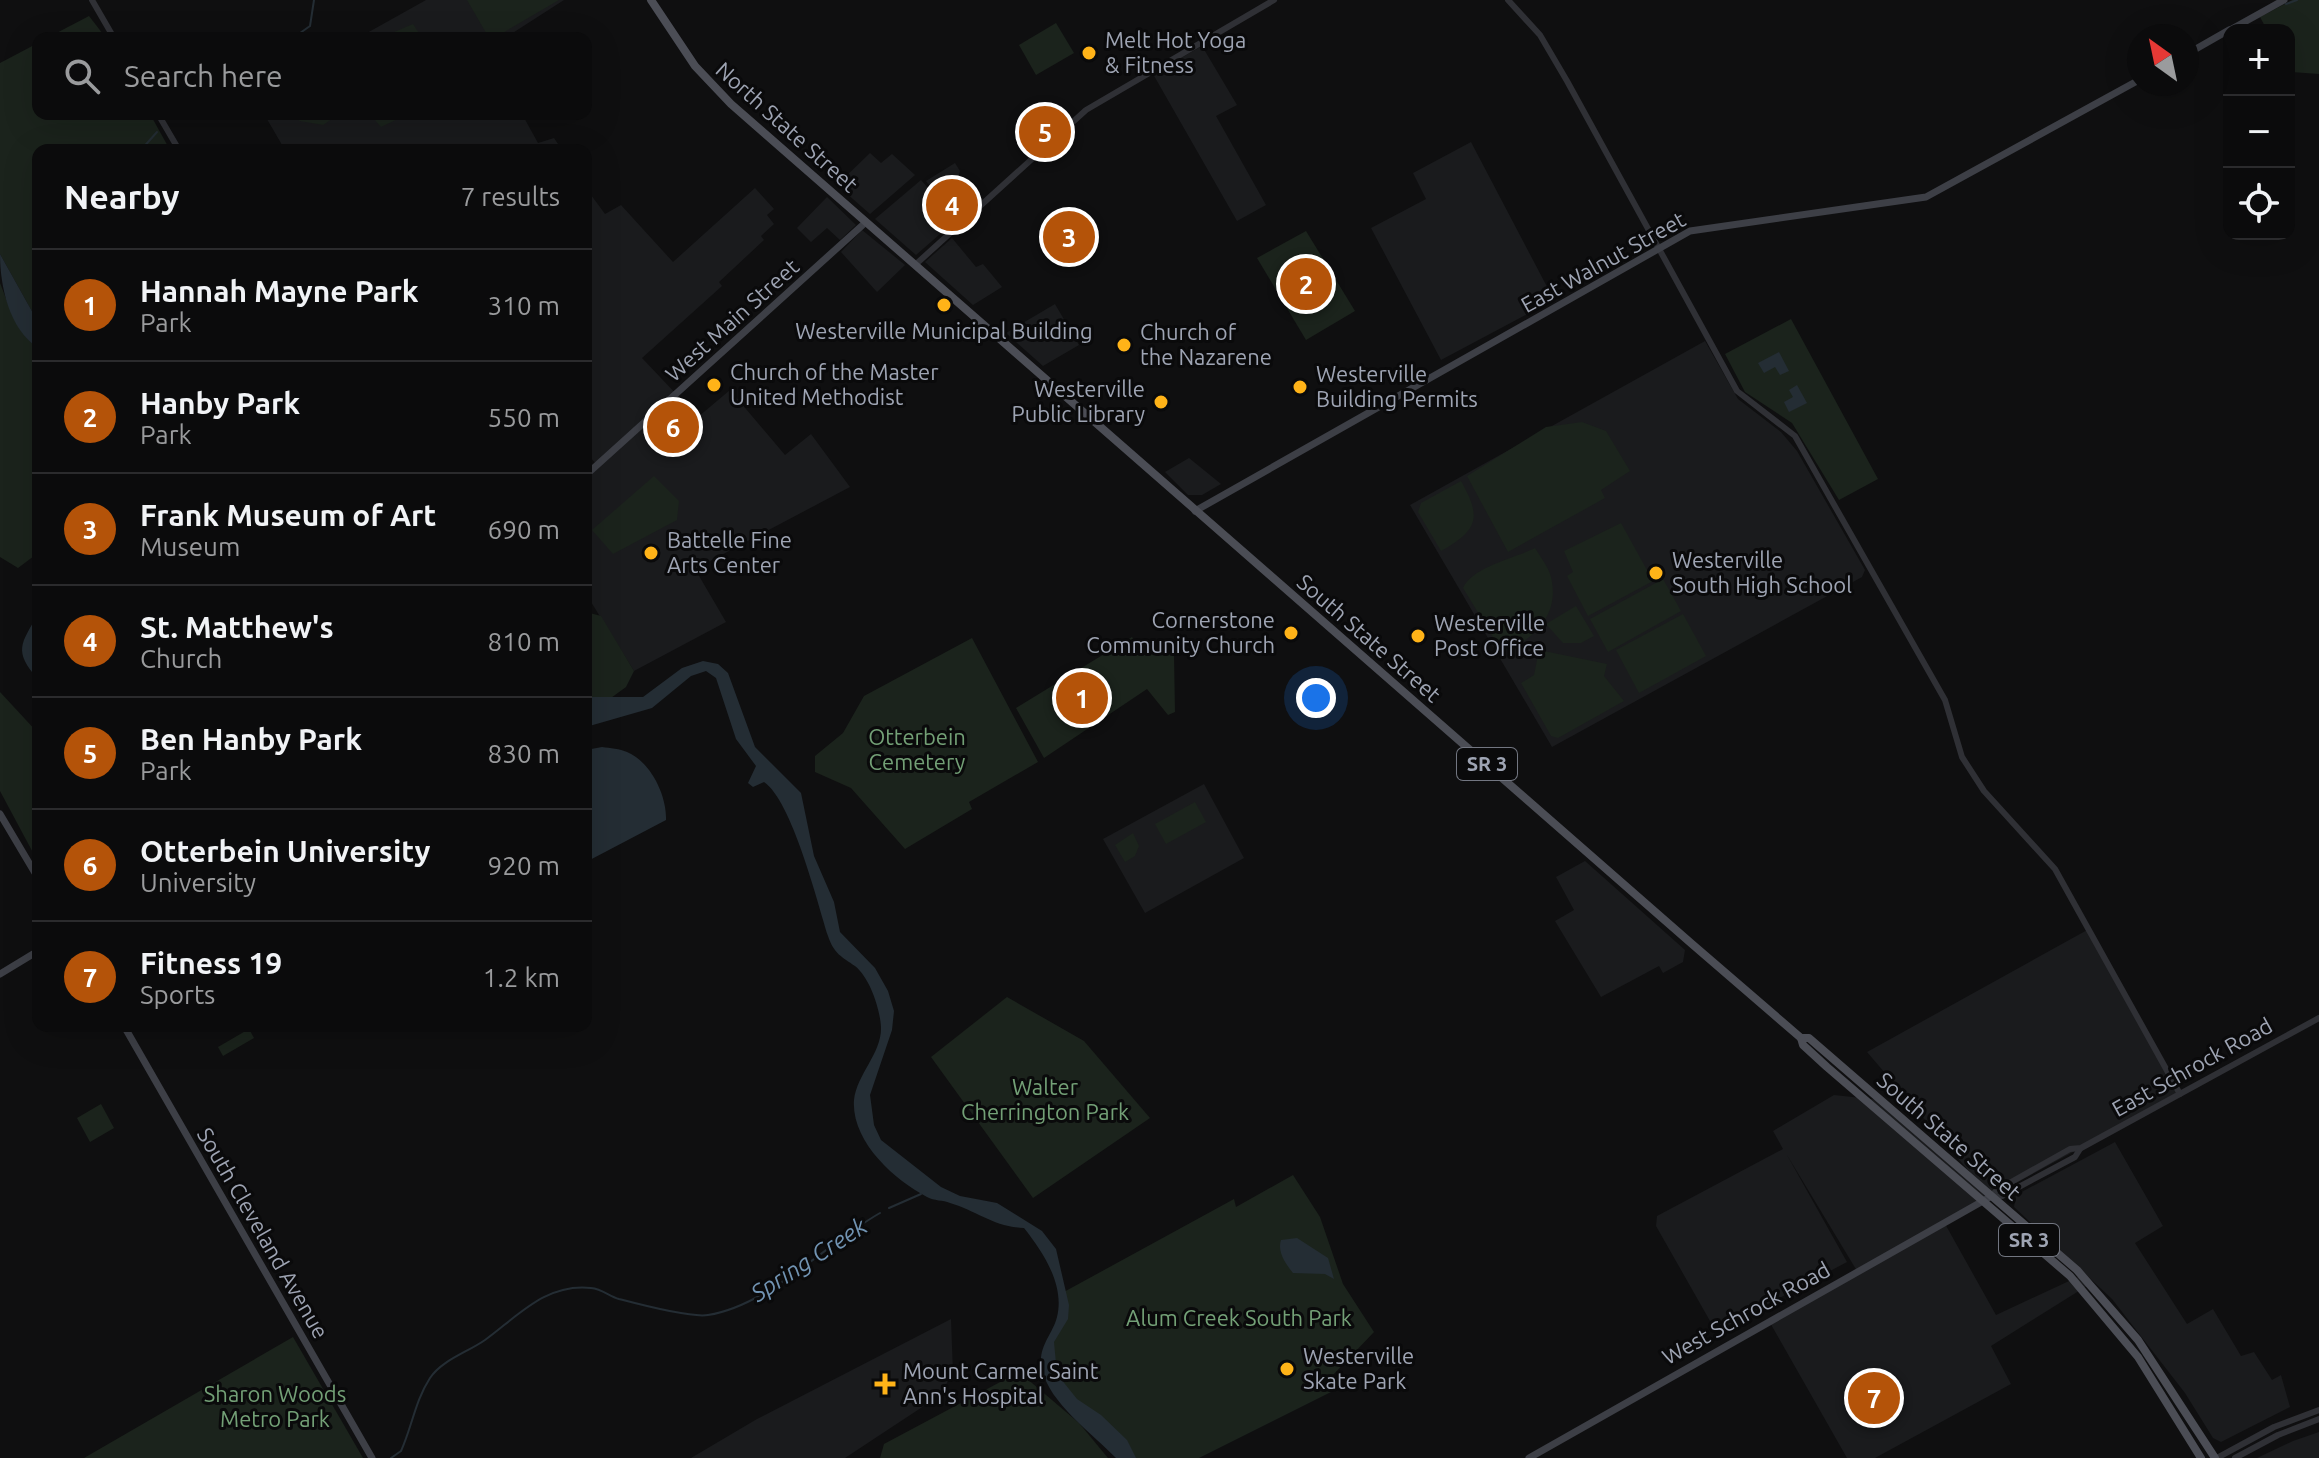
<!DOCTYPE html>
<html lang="en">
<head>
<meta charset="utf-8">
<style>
	body { margin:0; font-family:Ubuntu,sans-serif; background:#19191a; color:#f1f3f6 }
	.controls { position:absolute; right:24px; top:24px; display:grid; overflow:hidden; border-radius:16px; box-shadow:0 8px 32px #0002 }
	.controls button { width:72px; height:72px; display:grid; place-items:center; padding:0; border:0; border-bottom:2px solid #2b2b2d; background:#0b0b0c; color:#f1f3f6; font:40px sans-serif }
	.compass { position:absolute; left:2127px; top:24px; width:72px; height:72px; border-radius:50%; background:#0b0b0c; box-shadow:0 8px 32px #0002; rotate:327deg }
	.you { position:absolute; left:1316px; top:698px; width:28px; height:28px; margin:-20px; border:6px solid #fff; border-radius:50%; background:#1a73e8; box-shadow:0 0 0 12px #1a73e833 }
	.badge { display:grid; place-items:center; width:52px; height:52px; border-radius:50%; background:#b45309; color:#fff; font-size:26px; font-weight:700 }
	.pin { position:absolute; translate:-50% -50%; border:4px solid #fff; box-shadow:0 2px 8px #0006 }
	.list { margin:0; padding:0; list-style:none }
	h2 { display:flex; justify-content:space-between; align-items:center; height:104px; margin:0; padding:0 32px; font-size:34px }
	h2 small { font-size:26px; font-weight:400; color:#9a9b9d }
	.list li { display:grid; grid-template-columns:52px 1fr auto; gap:24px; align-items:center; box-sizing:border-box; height:112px; padding:0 32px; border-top:2px solid #2b2b2d }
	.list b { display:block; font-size:30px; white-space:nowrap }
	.list p { margin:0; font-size:26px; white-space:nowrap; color:#9a9b9d }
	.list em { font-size:26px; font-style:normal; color:#9a9b9d }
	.icon { flex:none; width:44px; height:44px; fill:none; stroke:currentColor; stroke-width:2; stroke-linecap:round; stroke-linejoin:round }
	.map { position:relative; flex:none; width:2319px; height:1458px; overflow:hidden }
	.search { position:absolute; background:#0b0b0c; box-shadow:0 8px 32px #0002; left:32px; top:32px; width:560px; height:88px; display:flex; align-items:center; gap:20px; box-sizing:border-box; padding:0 28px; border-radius:16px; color:#9a9b9d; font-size:30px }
	.panel { position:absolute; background:#0b0b0c; box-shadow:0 8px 32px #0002; left:32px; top:144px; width:560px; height:888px; border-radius:16px }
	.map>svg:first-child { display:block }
	.built { fill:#1a1b1d }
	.green { fill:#1b231c }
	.water { fill:#242d34 }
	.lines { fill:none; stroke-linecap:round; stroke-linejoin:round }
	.stream { stroke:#242d34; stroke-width:2 }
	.tertiary { stroke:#2f3035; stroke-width:6 }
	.secondary { stroke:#3d3f46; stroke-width:7 }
	.primary { stroke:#4b4d55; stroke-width:8 }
	.poi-dot { fill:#ffb318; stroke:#0a0a0b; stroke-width:3 }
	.labels { text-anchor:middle; stroke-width:6; stroke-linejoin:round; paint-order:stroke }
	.shield { fill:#0a0a0b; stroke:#727681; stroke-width:2 }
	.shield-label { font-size:20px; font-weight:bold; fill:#9ea4b3 }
	.poi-label { font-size:22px; fill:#9ea4b3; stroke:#0a0a0b; text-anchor:start }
	.street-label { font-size:22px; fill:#9ea4b3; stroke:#0a0a0b }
	.park-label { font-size:22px; fill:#73a076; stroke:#0a0a0b }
	.water-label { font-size:24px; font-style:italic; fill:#7193b2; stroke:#0a0a0b }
</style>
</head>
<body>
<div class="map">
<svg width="2319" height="1458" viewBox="0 0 2319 1458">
	<rect width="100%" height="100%" fill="#0f0f10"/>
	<g class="built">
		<path d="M426 0H564L505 38H358Z"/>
		<path d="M1202 46 1237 105 1216 116 1266 205 1237 221 1153 74Z"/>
		<path d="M264 114H522L538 143 554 138 562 150H285Z"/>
		<path d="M1471 142 1554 300 1441 360 1371 228 1426 199 1413 173Z"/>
		<path d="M870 153 881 163 892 154 915 175 870 214 837 185Z"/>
		<path d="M955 163 960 171 957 180 935 193 926 181Z"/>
		<path d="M921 180 956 220 916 255 875 219Z"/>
		<path d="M586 188 605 214 621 205 673 262 755 188 774 209 767 215 774 224 761 236 764 240 719 282 722 286 642 358 698 417 730 390 785 455 811 434 850 487 695 569 726 622 634 671 586 594V479L599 467 586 453Z"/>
		<path d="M827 197 856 225 840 240 827 228 811 242 797 228Z"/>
		<path d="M862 230 905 265 877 292 841 252Z"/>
		<path d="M952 238 976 267 983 264 1002 287 973 305 925 262Z"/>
		<path d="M1055 304 1079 345 1043 366 1006 333Z"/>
		<path d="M1705 341 1738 399 1781 432 1797 451 1865 570 1862 577 1552 747 1410 505Z"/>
		<path d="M1189 458 1221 484 1202 495H1188L1165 472Z"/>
		<path d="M1204 784 1244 858 1145 913 1103 839Z"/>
		<path d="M1585 861 1685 950 1683 962 1663 973 1659 966 1601 997 1555 921 1574 910 1556 877Z"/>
		<path d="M2089 929 2180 1094 1944 1222 1996 1315 2082 1275 2090 1284 1991 1346 2011 1384 1875 1458H1847L1769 1321 1857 1271 1787 1155 1847 1262 1723 1328H1714L1656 1226 1657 1216 1783 1149 1773 1131 1834 1095 1880 1100 1985 1190 1867 1052Z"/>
		<path d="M2115 1142 2163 1226 2135 1243 2187 1324 2213 1309 2241 1356 2254 1352 2272 1380 2281 1375 2290 1407 2221 1442 2213 1438 2185 1393 2112 1299 2014 1207 2016 1195Z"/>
		<path d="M951 1319 953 1373 939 1396 845 1458H691L757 1419Z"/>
		<path d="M2319 1432V1458H2257L2293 1441Z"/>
	</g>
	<g class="green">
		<path d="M467 0H559L494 38H489Z"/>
		<path d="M2292 0H2319V74L2291 72 2289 30H2267L2260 17Z"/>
		<path d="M89 16 106 38H47Z"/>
		<path d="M1056 23 1074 53 1036 75 1019 45Z"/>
		<path d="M413 24 422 38H380Z"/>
		<path d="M38 43V114H150L170 150H38V322L0 254V63Z"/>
		<path d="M289 114H339L323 125 300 121Z"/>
		<path d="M370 114H408L381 127Z"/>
		<path d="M1045 114 1058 130 1037 149 1031 147 1021 130 1024 128 1030 133 1041 127 1040 118Z"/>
		<path d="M1306 231 1355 311 1306 340 1257 258Z"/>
		<path d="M0 283C9 305 17 334 38 348V553L18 568 0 557Z"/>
		<path d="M1791 319 1878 479 1839 500 1792 423 1745 392 1725 354Z"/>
		<path d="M1582 422 1606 431 1630 471 1601 490 1605 498 1508 552 1467 476 1546 427Z"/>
		<path d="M654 476 679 501 677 520 613 554 592 530Z"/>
		<path d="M1461 481C1482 518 1478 530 1441 551L1418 512 1421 503Z"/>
		<path d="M1621 523 1653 581 1588 616 1567 576 1573 572 1564 551Z"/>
		<path d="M1535 548C1541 558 1551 570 1552 582 1558 617 1532 641 1502 652L1463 588C1472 567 1515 558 1535 548Z"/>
		<path d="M1663 579 1681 611 1608 652 1590 619Z"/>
		<path d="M1576 606 1594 636 1581 643H1563L1546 624Z"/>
		<path d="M586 612 601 616 634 671 626 687 593 711 586 708Z"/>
		<path d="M1683 614 1706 656 1639 693 1616 650Z"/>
		<path d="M1132 637 1141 650 1148 652 1168 643 1174 654 1175 712 1168 715 1147 689 1044 758 1016 708Z"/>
		<path d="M972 638 1038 762 969 802 972 809 905 849 851 788 815 772V756L843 733 864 696Z"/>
		<path d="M1539 650 1607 664 1604 676 1624 701 1558 738 1551 736 1521 683 1534 675Z"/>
		<path d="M0 692 38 733V862L0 791Z"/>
		<path d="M1195 802 1206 822 1166 844 1155 824Z"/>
		<path d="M1133 833 1139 846 1135 856 1125 862 1115 845Z"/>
		<path d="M1007 997 1084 1041 1150 1118 1033 1198 931 1057Z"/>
		<path d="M249 1029 254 1038 223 1056 218 1047Z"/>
		<path d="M101 1104 114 1128 90 1142 77 1118Z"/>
		<path d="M1293 1175 1320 1217 1343 1284 1374 1332 1332 1376 1337 1389 1199 1458H1125L1051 1375 1046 1347 1062 1318V1293L1234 1199 1236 1207Z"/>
		<path d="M293 1337 363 1458H84Z"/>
		<path d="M1019 1372 1079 1423 1108 1458H880L884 1444Z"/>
	</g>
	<g class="water">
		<path d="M0 254 38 322V348C9 329 0 286 0 254Z"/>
		<path d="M1779 352 1789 371 1780 375 1775 367 1764 373 1758 363Z"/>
		<path d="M1797 385 1807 403 1789 412 1784 402 1793 397 1789 390Z"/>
		<path d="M38 614V679C13 651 21 644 38 614Z"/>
		<path d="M703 661 718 664 728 673 755 747 801 793 814 856 834 902 840 932 875 968 888 991 894 1011 892 1030 870 1095 874 1125 881 1140 941 1187 960 1196 997 1203 1042 1231 1056 1249 1069 1305 1068 1319 1054 1342 1057 1374 1077 1399 1101 1415 1127 1440 1136 1458H1116C1093 1434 1049 1403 1042 1369 1037 1347 1052 1336 1057 1317 1065 1285 1043 1252 1024 1228 994 1227 977 1211 950 1203 943 1200 934 1201 927 1197 894 1180 851 1141 854 1100 857 1074 882 1053 881 1027 880 1009 870 978 855 966 842 957 834 954 828 936 817 901 792 801 764 782L753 787 748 783 756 766 736 739 716 678 706 671 691 676 652 708 586 727V697H643L682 668Z"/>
		<path d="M602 747C610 748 620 749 627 752 651 762 667 796 666 820L586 862V750Z"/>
		<path d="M1297 1238 1328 1258 1334 1279 1325 1274 1293 1273C1286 1264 1277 1252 1281 1240Z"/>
	</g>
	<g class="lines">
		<g class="stream">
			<path d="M2286 4 2297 0"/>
			<path d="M293 38 310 26 314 0"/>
			<path d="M171 118 176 114"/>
			<path d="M141 150 157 132"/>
			<path d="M889 1208 921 1194"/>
			<path d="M391 1458 401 1451C412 1427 415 1401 430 1378 442 1360 468 1352 485 1340 518 1316 546 1283 591 1288 602 1289 609 1296 619 1299 638 1304 690 1318 708 1315 768 1306 827 1243 880 1213"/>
		</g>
		<g class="tertiary">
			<path d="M92 0 114 38"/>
			<path d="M1508 0 1540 35 1567 81 1737 391 1795 436 1945 700 1962 757 1984 791 2055 869 2180 1094"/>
			<path d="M158 114 179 150"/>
			<path d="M915 265 1086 110 1274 0"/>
			<path d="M1990 1197 1997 1190 2070 1149 2081 1148 2319 1018"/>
			<path d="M1990 1197 2002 1196 2075 1157 2080 1149"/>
			<path d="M2217 1458 2274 1427 2319 1410"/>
			<path d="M2235 1458 2278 1435 2319 1419"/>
		</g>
		<g class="secondary">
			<path d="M2230 30 2284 0"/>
			<path d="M2187 54 2229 30"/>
			<path d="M586 475 866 222"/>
			<path d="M1195 511 1690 231 1926 197 2139 80"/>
			<path d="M0 814 38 878"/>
			<path d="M0 974 38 951"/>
			<path d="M124 1026 372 1458"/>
			<path d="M1529 1458 1990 1197"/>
		</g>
		<g class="primary">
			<path d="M651 0 695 66 731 104 1692 944 1801 1038H1809L2077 1270 2138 1340 2215 1458"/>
			<path d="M1801 1038 1803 1045 1827 1067 2070 1276 2138 1357 2201 1458"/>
		</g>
	</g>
	<g class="poi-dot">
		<circle cx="1089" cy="53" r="8"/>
		<circle cx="944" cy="305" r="8"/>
		<circle cx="1124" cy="345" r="8"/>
		<circle cx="714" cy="385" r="8"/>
		<circle cx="1300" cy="387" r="8"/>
		<circle cx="1161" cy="402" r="8"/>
		<circle cx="651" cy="553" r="8"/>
		<circle cx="1656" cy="573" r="8"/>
		<circle cx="1291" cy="633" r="8"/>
		<circle cx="1418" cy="636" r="8"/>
		<circle cx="1287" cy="1369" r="8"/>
		<path d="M881 1372h8v8h8v8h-8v8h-8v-8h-8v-8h8z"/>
	</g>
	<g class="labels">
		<g class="shield">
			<rect x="1457" y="748" width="60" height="32" rx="6"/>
			<rect x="1999" y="1224" width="60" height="32" rx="6"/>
		</g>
		<g class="shield-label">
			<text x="1487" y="771">SR 3</text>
			<text x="2029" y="1247">SR 3</text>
		</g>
		<g class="poi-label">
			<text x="1105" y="48">Melt Hot Yoga<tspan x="1105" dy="25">&amp; Fitness</tspan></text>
			<text x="944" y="339" text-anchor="middle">Westerville Municipal Building</text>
			<text x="1140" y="340">Church of<tspan x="1140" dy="25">the Nazarene</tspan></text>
			<text x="730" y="380">Church of the Master<tspan x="730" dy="25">United Methodist</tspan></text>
			<text x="1316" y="382">Westerville<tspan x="1316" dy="25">Building Permits</tspan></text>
			<text x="1145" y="397" text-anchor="end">Westerville<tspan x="1145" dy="25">Public Library</tspan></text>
			<text x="667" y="548">Battelle Fine<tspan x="667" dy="25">Arts Center</tspan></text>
			<text x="1672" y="568">Westerville<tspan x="1672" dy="25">South High School</tspan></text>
			<text x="1275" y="628" text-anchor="end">Cornerstone<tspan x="1275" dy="25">Community Church</tspan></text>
			<text x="1434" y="631">Westerville<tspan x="1434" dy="25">Post Office</tspan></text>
			<text x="1303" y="1364">Westerville<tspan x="1303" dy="25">Skate Park</tspan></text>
			<text x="903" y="1379">Mount Carmel Saint<tspan x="903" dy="25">Ann's Hospital</tspan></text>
		</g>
		<g class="street-label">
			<text transform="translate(787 127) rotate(42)" y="8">North State Street</text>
			<text transform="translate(1603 262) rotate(-29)" y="8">East Walnut Street</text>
			<text transform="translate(732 320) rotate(-42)" y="8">West Main Street</text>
			<text transform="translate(1369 638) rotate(41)" y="8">South State Street</text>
			<text transform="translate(2192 1067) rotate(-29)" y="8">East Schrock Road</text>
			<text transform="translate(1949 1136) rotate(41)" y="8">South State Street</text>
			<text transform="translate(263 1233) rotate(60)" y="8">South Cleveland Avenue</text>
			<text transform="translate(1746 1313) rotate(-29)" y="8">West Schrock Road</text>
		</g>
		<g class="park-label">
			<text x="917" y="745">Otterbein<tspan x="917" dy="25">Cemetery</tspan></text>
			<text x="1045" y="1095">Walter<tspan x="1045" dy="25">Cherrington Park</tspan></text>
			<text x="1239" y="1326">Alum Creek South Park</text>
			<text x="275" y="1402">Sharon Woods<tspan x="275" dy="25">Metro Park</tspan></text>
		</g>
		<g class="water-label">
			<text transform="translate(809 1260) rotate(-33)" y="8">Spring Creek</text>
		</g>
	</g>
</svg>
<div class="controls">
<button>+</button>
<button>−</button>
<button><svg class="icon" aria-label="locate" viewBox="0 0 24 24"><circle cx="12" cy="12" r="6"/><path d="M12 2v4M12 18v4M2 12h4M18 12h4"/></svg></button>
</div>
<svg class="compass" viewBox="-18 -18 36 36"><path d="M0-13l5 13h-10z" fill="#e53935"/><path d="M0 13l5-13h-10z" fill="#9a9b9d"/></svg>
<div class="you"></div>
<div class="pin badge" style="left:1082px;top:698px">1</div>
<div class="pin badge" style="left:1306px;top:284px">2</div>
<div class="pin badge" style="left:1069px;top:237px">3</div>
<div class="pin badge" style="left:952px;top:205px">4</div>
<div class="pin badge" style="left:1045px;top:132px">5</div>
<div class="pin badge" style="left:673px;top:427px">6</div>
<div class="pin badge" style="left:1874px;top:1398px">7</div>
<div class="search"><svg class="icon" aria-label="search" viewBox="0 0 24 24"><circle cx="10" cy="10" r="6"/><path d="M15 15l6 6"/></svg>Search here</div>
<section class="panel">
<h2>Nearby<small>7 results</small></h2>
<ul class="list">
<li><span class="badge">1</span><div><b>Hannah Mayne Park</b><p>Park</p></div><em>310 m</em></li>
<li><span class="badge">2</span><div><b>Hanby Park</b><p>Park</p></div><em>550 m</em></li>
<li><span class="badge">3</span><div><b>Frank Museum of Art</b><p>Museum</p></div><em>690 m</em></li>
<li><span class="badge">4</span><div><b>St. Matthew's</b><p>Church</p></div><em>810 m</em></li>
<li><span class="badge">5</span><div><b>Ben Hanby Park</b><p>Park</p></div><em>830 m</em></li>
<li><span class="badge">6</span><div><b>Otterbein University</b><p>University</p></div><em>920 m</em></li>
<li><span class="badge">7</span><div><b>Fitness 19</b><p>Sports</p></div><em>1.2 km</em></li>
</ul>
</section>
</div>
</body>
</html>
